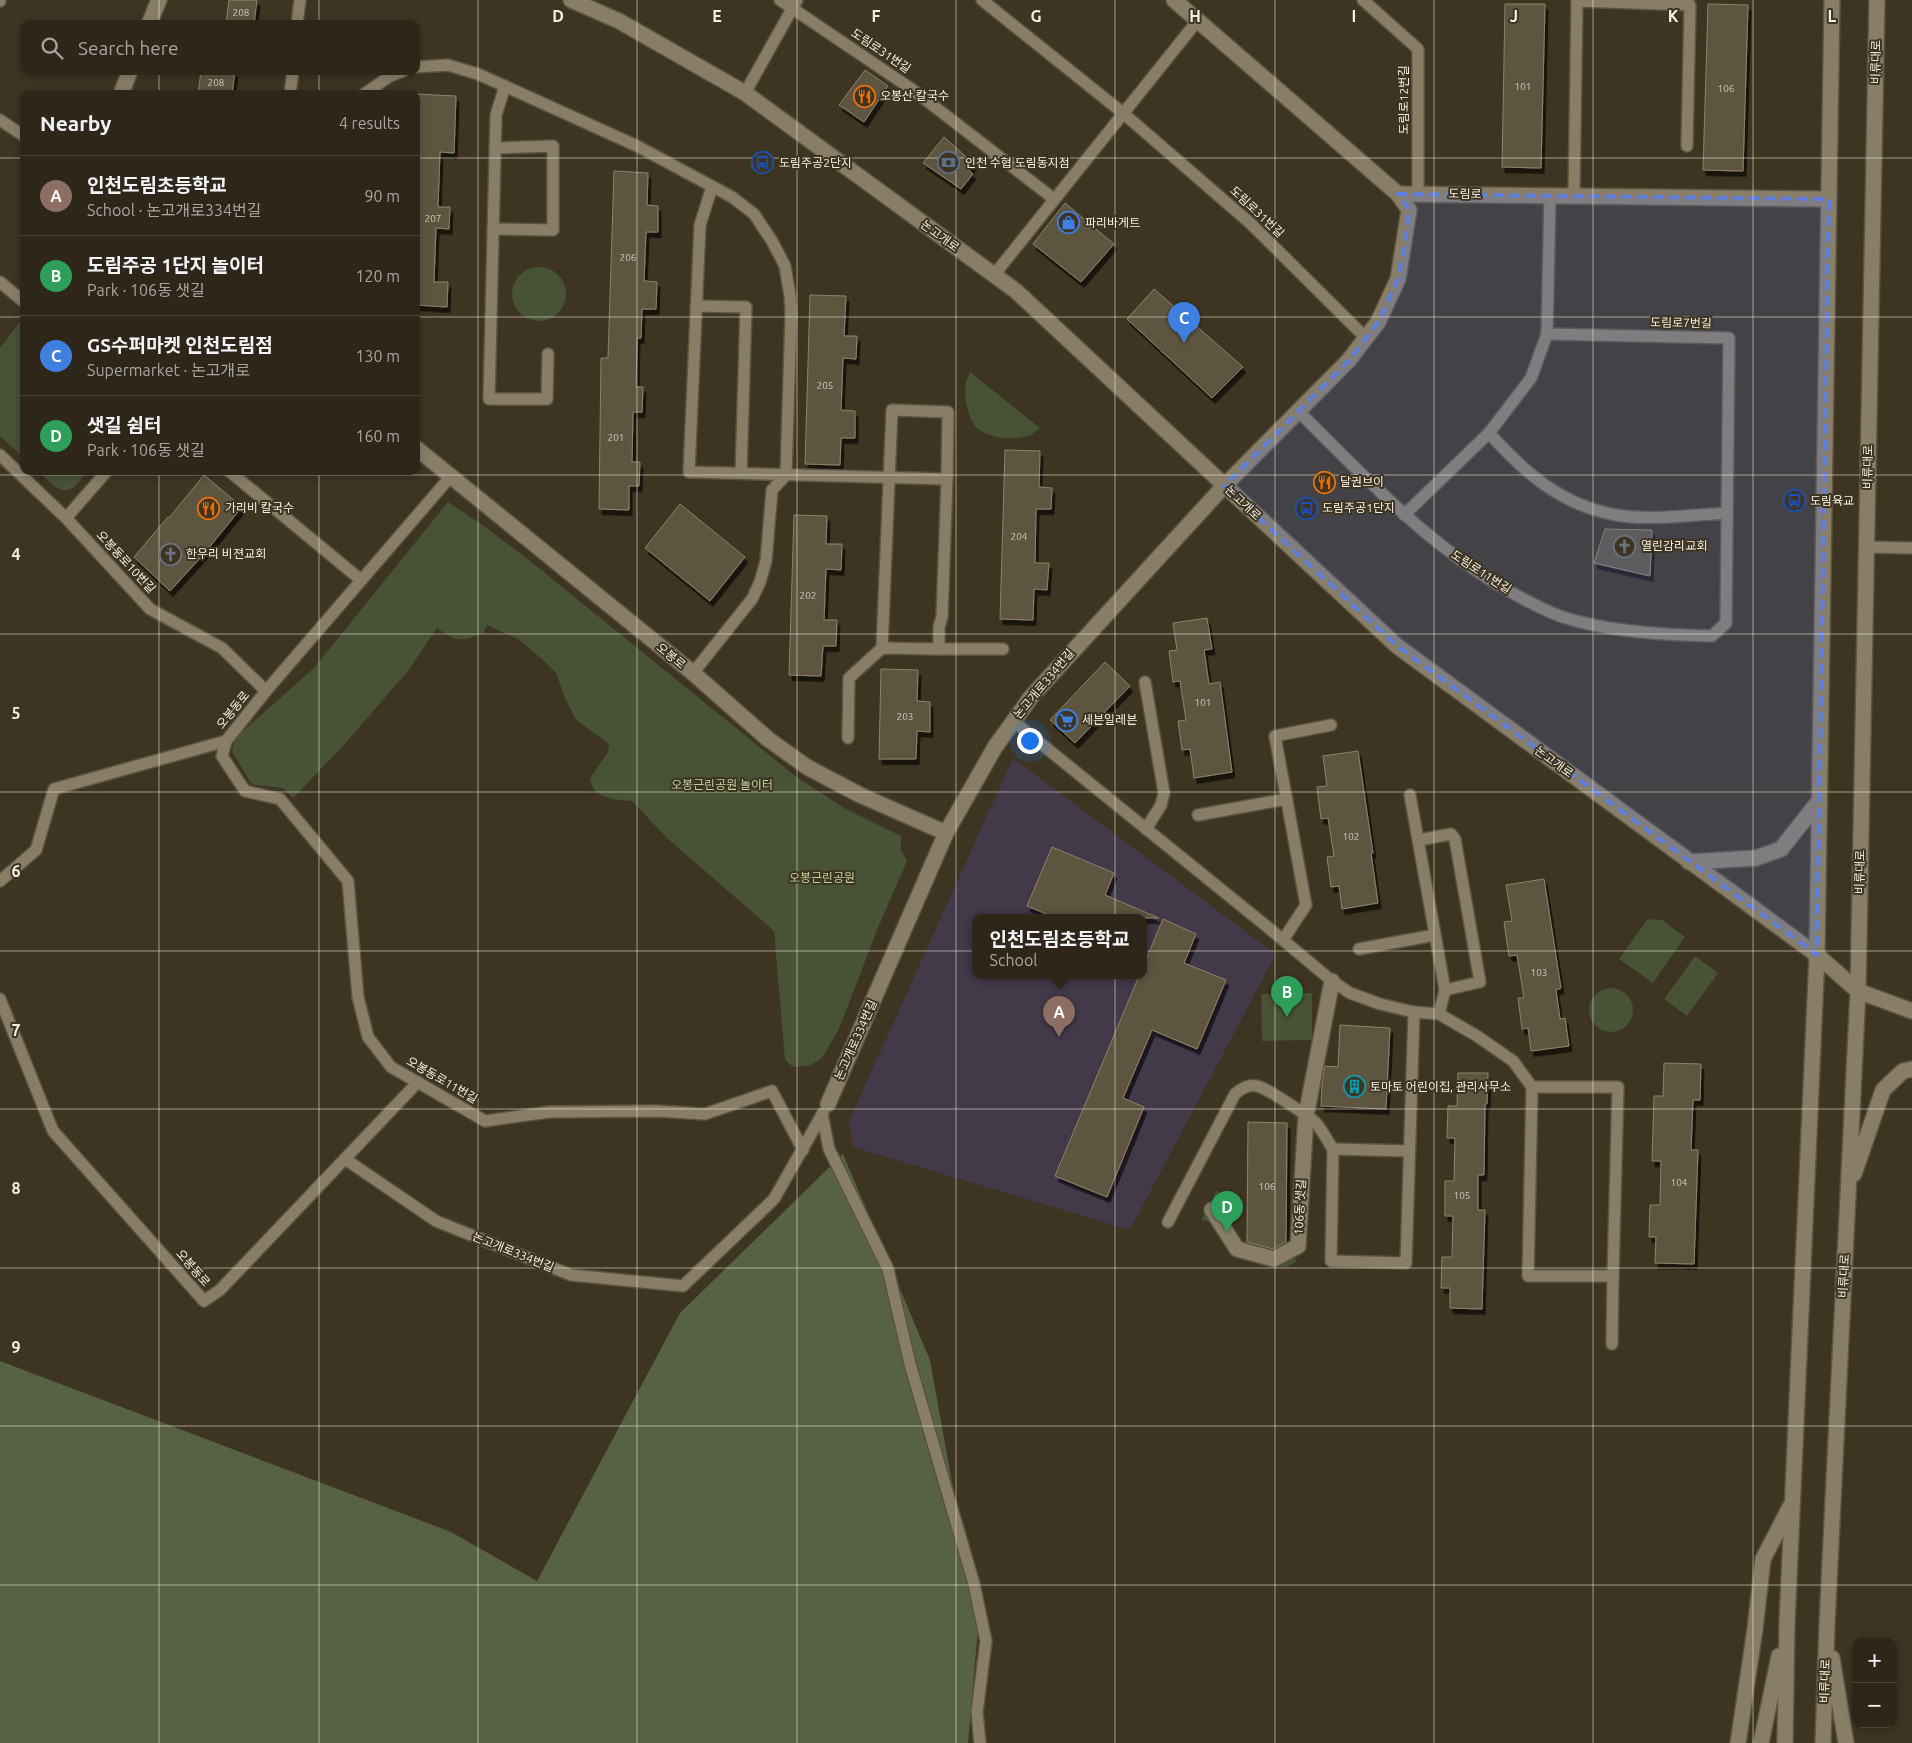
<!DOCTYPE html>
<html lang="en">
<head>
<meta charset="utf-8">
<style>
	body { margin:0; font-family:Ubuntu,"Noto Sans KR",sans-serif; background:#3a3326; color:#f1f3f6 }
	.controls { position:absolute; right:15px; bottom:15px; display:grid; overflow:hidden; border-radius:10px; box-shadow:0 2px 8px #0003 }
	.controls button { width:45px; height:45px; display:grid; place-items:center; padding:0; border:0; border-bottom:1px solid #494438; background:#2e2719; color:#f1f3f6; font:25px sans-serif }
	.you { position:absolute; left:1029px; top:740px; width:18px; height:18px; margin:-12px; border:4px solid #fff; border-radius:50%; background:#1a73e8; box-shadow:0 0 0 8px #1a73e833 }
	.badge { display:grid; place-items:center; width:32px; height:32px; border-radius:50%; background:#1a73e8; color:#fff; font-size:16px; font-weight:700 }
	.pin { position:absolute; translate:-50% -41px; filter:drop-shadow(0 1px 2px #0008) }
	.pin::after { content:''; position:absolute; top:26px; width:18px; height:15px; background:inherit; clip-path:polygon(0 0,100% 0,50% 100%) }
	.popup { position:absolute; left:972px; top:914px; width:175px; height:65px; box-sizing:border-box; display:grid; place-content:center; border-radius:10px; background:#2e2719; filter:drop-shadow(0 1px 4px #0005); font-size:16px; white-space:nowrap; color:#a7a5a2 }
	.popup b { font-size:19px; color:#f1f3f6 }
	.popup::after { content:''; position:absolute; left:50%; top:100%; margin-left:-10px; border:10px solid transparent; border-top-color:#2e2719 }
	.list { margin:0; padding:0; list-style:none }
	h2 { display:flex; justify-content:space-between; align-items:center; height:65px; margin:0; padding:0 20px; font-size:21px }
	h2 small { font-size:16px; font-weight:400; color:#a7a5a2 }
	.list li { display:grid; grid-template-columns:32px 1fr auto; gap:15px; align-items:center; box-sizing:border-box; height:80px; padding:0 20px; border-top:1px solid #494438 }
	.list b { display:block; font-size:19px; white-space:nowrap }
	.list p { margin:0; font-size:16px; white-space:nowrap; color:#a7a5a2 }
	.list em { font-size:16px; font-style:normal; color:#a7a5a2 }
	.icon { flex:none; width:28px; height:28px; fill:none; stroke:currentColor; stroke-width:2; stroke-linecap:round; stroke-linejoin:round }
	.map { position:relative; flex:none; width:1912px; height:1743px; overflow:hidden }
	.search { position:absolute; background:#2e2719; box-shadow:0 2px 8px #0003; left:20px; top:20px; width:400px; height:55px; display:flex; align-items:center; gap:12px; box-sizing:border-box; padding:0 18px; border-radius:10px; color:#a7a5a2; font-size:19px }
	.panel { position:absolute; background:#2e2719; box-shadow:0 2px 8px #0003; left:20px; top:90px; width:400px; height:385px; border-radius:10px }
	.map>svg:first-child { display:block }
	.education { fill:#423949; fill-rule:evenodd }
	.green { fill:#475237 }
	.forest { fill:#576245 }
	.building { fill:#5d543f; stroke:#8d836d; filter:url(#shadow) }
	.lines { fill:none; stroke-linecap:round; stroke-linejoin:round }
	.lane-casing { stroke:#5b5342; stroke-width:14 }
	.street-casing { stroke:#5b5342; stroke-width:18 }
	.secondary-casing { stroke:#5b5342; stroke-width:18 }
	.lane { stroke:#887e68; stroke-width:11 }
	.street { stroke:#887e68; stroke-width:15 }
	.secondary { stroke:#887e68; stroke-width:15 }
	.marked { fill:#5e7fdc; fill-opacity:0.2; stroke:#5e7fdc; stroke-width:4; stroke-dasharray:10 6; stroke-linejoin:round }
	.grid { fill:none; stroke:#f6f0e4; stroke-width:1; stroke-opacity:0.55 }
	.labels { text-anchor:middle; stroke-width:4; stroke-linejoin:round; paint-order:stroke }
	.number-label { font-size:10px; fill:#d0c9bb }
	.street-label { font-size:12px; fill:#f6f0e4; stroke:#3d3421 }
	.poi-label { font-size:12px; fill:#f6f0e4; stroke:#3d3421; text-anchor:start }
	.park-label { font-size:12px; fill:#bcd19a; stroke:#3d3421 }
	.grid-label { font-size:16px; text-anchor:middle; font-weight:bold; fill:#f6f0e4; stroke:#3d3421; stroke-width:4; stroke-linejoin:round; paint-order:stroke }
</style>
</head>
<body>
<div class="map">
<svg width="1912" height="1743" viewBox="0 0 1912 1743">
	<defs>
		<filter id="shadow"><feDropShadow dx="3" dy="5.5" stdDeviation="0" flood-color="#0009"/></filter>
	</defs>
	<rect width="100%" height="100%" fill="#3d3421"/>
	<path class="education" d="M1013 758 1276 954 1130 1230 853 1147 849 1121ZM975 918H1143V976H975Z"/>
	<g class="green">
		<circle cx="539" cy="294" r="27"/>
		<path d="M19 323 24 325V458L0 436V348Z"/>
		<path d="M970 372 1040 428C1037 430 1034 433 1031 435 1017 441 989 439 977 428 968 420 963 395 966 383 966 380 969 376 970 372Z"/>
		<path d="M38 471H87C68 501 59 492 38 471Z"/>
		<path d="M448 502 484 526 529 560 794 775 844 808 901 836V850L907 861 877 930 839 1029 822 1058 809 1066 793 1067 785 1060 774 931 668 839 632 801C620 800 603 800 594 789 592 787 591 781 590 778L608 752 609 744 576 720 566 700 556 673 543 660 518 639 487 625 484 632C461 643 457 642 437 628L408 671 342 747 293 798 283 788 255 785 250 782 232 751 235 738 314 668Z"/>
		<path d="M1654 919 1662 920 1685 937 1653 983 1619 959 1647 920Z"/>
		<path d="M1695 956 1718 973 1687 1016 1664 999Z"/>
		<circle cx="1611" cy="1010" r="22"/>
		<path d="M1312 993V1040L1262 1041 1261 994Z"/>
		<path d="M1217 1190 1226 1202 1228 1225 1237 1245 1264 1254 1288 1249V1242L1293 1240 1296 1262 1285 1268 1234 1254 1214 1222 1201 1220Z"/>
	</g>
	<path class="forest" d="M843 1154 930 1360 978 1628 968 1743H0V1361L451 1532 537 1581 680 1313Z"/>
	<g class="building">
		<path d="M229 0H257L254 24H226Z"/>
		<path d="M1505 4H1545L1541 168 1502 167Z"/>
		<path d="M1708 4 1748 5 1743 171 1703 170Z"/>
		<path d="M865 70 888 86 864 122 839 105Z"/>
		<path d="M201 71H235L232 94H198Z"/>
		<path d="M416 94 456 96 454 153 440 152 438 207H450L449 229 436 228 434 282H448L447 307 416 305Z"/>
		<path d="M944 137 974 164 969 170 973 174 961 189 923 163Z"/>
		<path d="M614 171 648 173 647 205 658 206V232H646L644 281 657 282 656 309H642L641 338H637L636 387H643L642 412H633L632 462H640L639 486H629V510L599 509 601 358H608Z"/>
		<path d="M1065 203 1114 244 1081 282 1033 244Z"/>
		<path d="M1154 289 1243 367 1212 398 1127 319Z"/>
		<path d="M810 295 846 296 844 336H857L856 359 843 358 841 410 855 411V438H841L840 465 805 464Z"/>
		<path d="M1005 450 1040 451 1039 487 1052 488 1051 509H1036L1035 563H1049L1047 590 1034 589 1033 620 1000 619Z"/>
		<path d="M204 475 242 507 203 555 170 591 134 557 168 517 169 518Z"/>
		<path d="M680 504 745 557 710 601 645 548Z"/>
		<path d="M794 515 827 516 826 544H842L841 570 826 569 824 620H837L836 646H823L821 676 789 675Z"/>
		<path d="M1605 529 1652 530 1650 576 1594 563Z"/>
		<path d="M1207 618 1212 649 1204 650 1209 684 1220 682 1232 772 1194 778 1190 749 1182 750 1178 721 1186 720 1180 681 1173 682 1169 651 1177 650 1173 623Z"/>
		<path d="M1105 662 1130 686 1075 743 1050 720Z"/>
		<path d="M881 669 918 670 917 701 930 702V732L917 731 916 759H879Z"/>
		<path d="M1358 751 1373 853H1371L1378 903 1342 909 1339 886 1331 887 1327 857 1334 856 1328 818 1321 819 1317 787 1327 786 1323 756Z"/>
		<path d="M1052 847 1114 873 1105 895 1159 918H1056L1027 906Z"/>
		<path d="M1544 879 1561 988 1556 990 1560 1019 1565 1018 1569 1046 1531 1051 1528 1028 1522 1029 1518 998H1524L1517 955 1509 956 1504 922 1512 921 1506 885Z"/>
		<path d="M1163 919 1196 934 1184 963 1226 980 1197 1049 1152 1030 1123 1098 1144 1107 1107 1197 1055 1176 1139 976H1143V967Z"/>
		<path d="M1340 1025 1390 1028 1386 1109 1321 1106 1322 1085 1325 1066 1338 1067Z"/>
		<path d="M1664 1063 1701 1064 1700 1100H1693L1691 1150H1698L1694 1264 1655 1263 1656 1237H1649L1650 1205H1660L1661 1161H1652L1654 1096H1663Z"/>
		<path d="M1458 1073H1488L1487 1104H1485L1484 1175H1478V1210H1485L1482 1309 1450 1308V1288H1441L1442 1257H1452L1453 1216H1445V1181H1454L1455 1138H1447L1448 1106H1457Z"/>
		<path d="M1248 1122 1287 1123 1286 1242 1273 1249 1247 1242Z"/>
	</g>
	<g class="lines">
		<defs>
			<g id="lane">
				<path d="M780 0 913 90 1054 199"/>
				<path d="M982 0 1123 113 1250 223 1366 338"/>
				<path d="M1363 0 1418 49V194"/>
				<path d="M0 1V0"/>
				<path d="M1577 1 1690 5 1687 146"/>
				<path d="M297 24 300 0"/>
				<path d="M416 67 448 65 478 74 637 146 732 197 754 214 772 241 785 266 790 296 791 313 786 475 772 490 766 561 760 582 752 599 693 673"/>
				<path d="M505 86 496 115 489 399H547L548 354"/>
				<path d="M745 93 797 0"/>
				<path d="M290 94 293 71"/>
				<path d="M364 94 390 76 403 71"/>
				<path d="M0 120 24 136"/>
				<path d="M712 187 700 225 689 472 947 479 942 617 939 627V649H1003"/>
				<path d="M1574 196 1577 0"/>
				<path d="M493 229 553 230V146L495 148"/>
				<path d="M994 275 1198 20"/>
				<path d="M0 282 24 302"/>
				<path d="M696 306 746 307 741 473"/>
				<path d="M1298 411C1366 478 1432 550 1518 596 1533 604 1549 613 1566 618 1610 632 1665 635 1712 636L1726 623 1729 338 1547 334"/>
				<path d="M1489 433C1525 473 1561 505 1616 515 1650 521 1692 515 1727 513"/>
				<path d="M0 455 66 518 150 609 222 648 266 691"/>
				<path d="M229 471 361 580"/>
				<path d="M1404 515 1489 433 1531 378 1547 334 1550 195"/>
				<path d="M66 518 107 471"/>
				<path d="M1866 547 1912 548"/>
				<path d="M882 648 892 410 948 412 947 479"/>
				<path d="M1145 682 1164 793 1161 805 1146 829"/>
				<path d="M1013 721 1265 925 1332 981 1350 993 1380 1004 1414 1012 1439 1014 1477 1036 1513 1061 1532 1087 1528 1276H1613L1618 1087H1532"/>
				<path d="M848 738 849 678 882 648 939 649"/>
				<path d="M226 741 222 756 245 791 280 799 348 881 358 997 368 1037 391 1067 485 1121 549 1112 657 1111 705 1114 772 1091 803 1150"/>
				<path d="M1410 795 1445 990 1439 1014"/>
				<path d="M1198 815 1287 799"/>
				<path d="M1419 840 1451 834 1455 839 1480 982 1445 990"/>
				<path d="M0 881 36 850 54 789 226 741 266 691 451 476"/>
				<path d="M1283 940 1306 905 1275 736 1331 725"/>
				<path d="M1359 949 1435 935"/>
				<path d="M0 999 53 1131 204 1301 220 1290 418 1082"/>
				<path d="M822 1114 829 1149 888 1269 910 1364 974 1584 986 1641 977 1712 980 1743"/>
				<path d="M1409 1151 1333 1149 1331 1261 1406 1263 1414 1012"/>
				<path d="M345 1159 436 1221 571 1275 683 1286 774 1199 823 1113"/>
				<path d="M1168 1222 1235 1094C1242 1088 1251 1083 1260 1087 1269 1090 1309 1116 1316 1123 1322 1130 1327 1140 1333 1149"/>
				<path d="M1612 1344 1613 1276"/>
			</g>
			<g id="street">
				<path d="M149 24 159 0"/>
				<path d="M121 94 130 71"/>
				<path d="M1398 194 1829 199"/>
				<path d="M416 448 693 673 768 739 807 767 860 795 946 833"/>
				<path d="M828 1104 946 833 995 747 1031 697 1224 486 1349 360 1378 322 1398 279 1409 210 1398 194 1174 0"/>
				<path d="M1212 1210 1237 1249 1274 1259 1298 1246 1306 1116 1332 981"/>
			</g>
			<g id="secondary">
				<path d="M571 0 619 21 745 93 1016 291 1397 646 1817 955 1858 991 1912 1011"/>
				<path d="M1689 862 1756 858 1781 849 1819 801"/>
				<path d="M1854 1174 1883 1090 1903 1071 1912 1069"/>
				<path d="M1832 1658 1846 1743"/>
				<path d="M1738 1743 1755 1629 1763 1559 1790 1507"/>
				<path d="M1761 1743 1779 1656"/>
				<path d="M1785 1743 1787 1623 1817 955 1832 0"/>
				<path d="M1823 1743 1827 1624 1858 991 1877 0"/>
			</g>
		</defs>
		<use href="#lane" class="lane-casing"/>
		<use href="#street" class="street-casing"/>
		<use href="#secondary" class="secondary-casing"/>
		<use href="#lane" class="lane"/>
		<use href="#street" class="street"/>
		<use href="#secondary" class="secondary"/>
	</g>
	<path class="marked" d="M1398 194 1829 199 1817 955 1397 646 1224 486 1349 360 1378 322 1398 279 1405 244 1409 210Z"/>
	<path class="grid" d="M159 0V24M319 0V24M478 0V1743M637 0V1743M797 0V1743M956 0V1743M1115 0V1743M1275 0V1743M1434 0V1743M1593 0V1743M1753 0V1743M159 71V94M319 71V94M0 158H24M416 158H1912M0 317H24M416 317H1912M159 471V1743M319 471V1743M0 475H1912M0 634H1912M0 792H1912M0 951H1912M0 1109H1912M0 1268H1912M0 1426H1912M0 1585H1912"/>
	<defs>
		<symbol id="restaurant-ring" viewBox="-11 -11 22 22"><circle r="9.5" fill="#3d3421" stroke="#e8710a" stroke-width="1.5"/><path d="M-5-6h1v4h1v-4h1v4h1v-4h1v5L-1.5 .5V6h-2V.5L-5-1ZM5-6V6H3V1.5H1.5Q1.5-4 5-6Z" fill="#e8710a"/></symbol>
		<symbol id="bus-ring" viewBox="-11 -11 22 22"><circle r="9.5" fill="#3d3421" stroke="#1a4fb4" stroke-width="1.5"/><path d="M-5-6H5V4H4V6H2V4H-2V6H-4V4H-5ZM-3.5-4V0h7V-4ZM-3.5 1.2v1.5H-2V1.2ZM2 1.2v1.5H3.5V1.2Z" fill="#1a4fb4"/></symbol>
		<symbol id="bank-ring" viewBox="-11 -11 22 22"><circle r="9.5" fill="#3d3421" stroke="#5c6f8a" stroke-width="1.5"/><path d="M-6-4H6V4H-6ZM0-2.3a2.3 2.3 0 1 0 0 4.6a2.3 2.3 0 1 0 0-4.6Z" fill="#5c6f8a"/></symbol>
		<symbol id="shop-ring" viewBox="-11 -11 22 22"><circle r="9.5" fill="#3d3421" stroke="#3f7fe0" stroke-width="1.5"/><path d="M-5-2.5h2.3a2.7 3.5 0 0 1 5.4 0H5L5.5 6h-11ZM-1.5-2.5h3a1.5 2.3 0 0 0-3 0Z" fill="#3f7fe0"/></symbol>
		<symbol id="church-ring" viewBox="-11 -11 22 22"><circle r="9.5" fill="#3d3421" stroke="#6b7280" stroke-width="1.5"/><path d="M-1.2-6h2.4v3.5h3.3v2.4h-3.3V6h-2.4V-.1h-3.3v-2.4h3.3Z" fill="#6b7280"/></symbol>
		<symbol id="supermarket-ring" viewBox="-11 -11 22 22"><circle r="9.5" fill="#3d3421" stroke="#3f7fe0" stroke-width="1.5"/><path d="M-6-5.5h2.5l.6 2H6L4.5 2H-2.5L-4.4-4H-6ZM-1.5 3.2a1.3 1.3 0 1 0 .1 0ZM3 3.2a1.3 1.3 0 1 0 .1 0Z" fill="#3f7fe0"/></symbol>
		<symbol id="building-ring" viewBox="-11 -11 22 22"><circle r="9.5" fill="#3d3421" stroke="#0f9aa8" stroke-width="1.5"/><path d="M-4-6H4V6H1V3H-1V6H-4ZM-2.5-4.3h1.7v1.8h-1.7ZM.8-4.3h1.7v1.8H.8ZM-2.5-1h1.7V.8h-1.7ZM.8-1h1.7V.8H.8Z" fill="#0f9aa8"/></symbol>
	</defs>
	<g fill-rule="evenodd">
		<use href="#restaurant-ring" x="852" y="84" width="25" height="25"/>
		<use href="#bus-ring" x="750" y="150" width="25" height="25"/>
		<use href="#bank-ring" x="936" y="150" width="25" height="25"/>
		<use href="#shop-ring" x="1056" y="210" width="25" height="25"/>
		<use href="#restaurant-ring" x="1312" y="470" width="25" height="25"/>
		<use href="#bus-ring" x="1782" y="488" width="25" height="25"/>
		<use href="#restaurant-ring" x="196" y="496" width="25" height="25"/>
		<use href="#bus-ring" x="1294" y="496" width="25" height="25"/>
		<use href="#church-ring" x="1612" y="534" width="25" height="25"/>
		<use href="#church-ring" x="158" y="542" width="25" height="25"/>
		<use href="#supermarket-ring" x="1054" y="708" width="25" height="25"/>
		<use href="#building-ring" x="1342" y="1074" width="25" height="25"/>
	</g>
	<g class="labels">
		<g class="number-label">
			<text x="241" y="16">208</text>
			<text x="216" y="86">208</text>
			<text x="1523" y="90">101</text>
			<text x="1726" y="92">106</text>
			<text x="433" y="222">207</text>
			<text x="628" y="261">206</text>
			<text x="825" y="389">205</text>
			<text x="616" y="441">201</text>
			<text x="1019" y="540">204</text>
			<text x="808" y="599">202</text>
			<text x="1203" y="706">101</text>
			<text x="905" y="720">203</text>
			<text x="1351" y="840">102</text>
			<text x="1539" y="976">103</text>
			<text x="1679" y="1186">104</text>
			<text x="1267" y="1190">106</text>
			<text x="1462" y="1199">105</text>
		</g>
		<g class="street-label">
			<text transform="translate(881 51) rotate(34)" y="4">도림로31번길</text>
			<text transform="translate(1876 62) rotate(-89)" y="4">비류대로</text>
			<text transform="translate(1404 100) rotate(-90)" y="4">도림로12번길</text>
			<text transform="translate(1465 194) rotate(1)" y="4">도림로</text>
			<text transform="translate(1257 212) rotate(43)" y="4">도림로31번길</text>
			<text transform="translate(940 236) rotate(36)" y="4">논고개로</text>
			<text transform="translate(1681 323) rotate(1)" y="4">도림로7번길</text>
			<text transform="translate(1868 467) rotate(-89)" y="4">비류대로</text>
			<text transform="translate(1243 503) rotate(43)" y="4">논고개로</text>
			<text transform="translate(126 562) rotate(47)" y="4">오봉동로10번길</text>
			<text transform="translate(1481 572) rotate(33)" y="4">도림로11번길</text>
			<text transform="translate(671 656) rotate(39)" y="4">오봉로</text>
			<text transform="translate(1044 684) rotate(-50)" y="4">논고개로334번길</text>
			<text transform="translate(233 710) rotate(-51)" y="4">오봉동로</text>
			<text transform="translate(1554 762) rotate(36)" y="4">논고개로</text>
			<text transform="translate(1860 872) rotate(-89)" y="4">비류대로</text>
			<text transform="translate(856 1040) rotate(-66)" y="4">논고개로334번길</text>
			<text transform="translate(442 1080) rotate(30)" y="4">오봉동로11번길</text>
			<text transform="translate(1300 1207) rotate(-87)" y="4">106동 샛길</text>
			<text transform="translate(513 1252) rotate(22)" y="4">논고개로334번길</text>
			<text transform="translate(193 1268) rotate(49)" y="4">오봉동로</text>
			<text transform="translate(1844 1276) rotate(-87)" y="4">비류대로</text>
			<text transform="translate(1825 1681) rotate(-88)" y="4">비류대로</text>
		</g>
		<g class="poi-label">
			<text x="880" y="100">오봉산 칼국수</text>
			<text x="779" y="167">도림주공2단지</text>
			<text x="965" y="167">인천 수협 도림동지점</text>
			<text x="1085" y="227">파리바게트</text>
			<text x="1340" y="486">달권브이</text>
			<text x="1810" y="505">도림육교</text>
			<text x="225" y="512">가리비 칼국수</text>
			<text x="1322" y="512">도림주공1단지</text>
			<text x="1641" y="550">열린감리교회</text>
			<text x="186" y="558">한우리 비젼교회</text>
			<text x="1082" y="724">세븐일레븐</text>
			<text x="1370" y="1091">토마토 어린이집, 관리사무소</text>
		</g>
		<g class="park-label">
			<text x="722" y="789">오봉근린공원 놀이터</text>
			<text x="822" y="882">오봉근린공원</text>
		</g>
	</g>
	<g class="grid-label">
		<text x="558" y="22">D</text>
		<text x="717" y="22">E</text>
		<text x="876" y="22">F</text>
		<text x="1036" y="22">G</text>
		<text x="1195" y="22">H</text>
		<text x="1354" y="22">I</text>
		<text x="1514" y="22">J</text>
		<text x="1673" y="22">K</text>
		<text x="1832" y="22">L</text>
		<text x="16" y="560">4</text>
		<text x="16" y="719">5</text>
		<text x="16" y="877">6</text>
		<text x="16" y="1036">7</text>
		<text x="16" y="1194">8</text>
		<text x="16" y="1353">9</text>
	</g>
</svg>
<div class="controls">
<button>+</button>
<button>−</button>
</div>
<div class="you"></div>
<div class="pin badge" style="left:1059px;top:1037px;background:#8d6e63">A</div>
<div class="popup"><b>인천도림초등학교</b>School</div>
<div class="pin badge" style="left:1287px;top:1017px;background:#2e9e5b">B</div>
<div class="pin badge" style="left:1184px;top:343px;background:#3f7fe0">C</div>
<div class="pin badge" style="left:1227px;top:1232px;background:#2e9e5b">D</div>
<div class="search"><svg class="icon" aria-label="search" viewBox="0 0 24 24"><circle cx="10" cy="10" r="6"/><path d="M15 15l6 6"/></svg>Search here</div>
<section class="panel">
<h2>Nearby<small>4 results</small></h2>
<ul class="list">
<li><span class="badge" style="background:#8d6e63">A</span><div><b>인천도림초등학교</b><p>School · 논고개로334번길</p></div><em>90 m</em></li>
<li><span class="badge" style="background:#2e9e5b">B</span><div><b>도림주공 1단지 놀이터</b><p>Park · 106동 샛길</p></div><em>120 m</em></li>
<li><span class="badge" style="background:#3f7fe0">C</span><div><b>GS수퍼마켓 인천도림점</b><p>Supermarket · 논고개로</p></div><em>130 m</em></li>
<li><span class="badge" style="background:#2e9e5b">D</span><div><b>샛길 쉼터</b><p>Park · 106동 샛길</p></div><em>160 m</em></li>
</ul>
</section>
</div>
</body>
</html>
